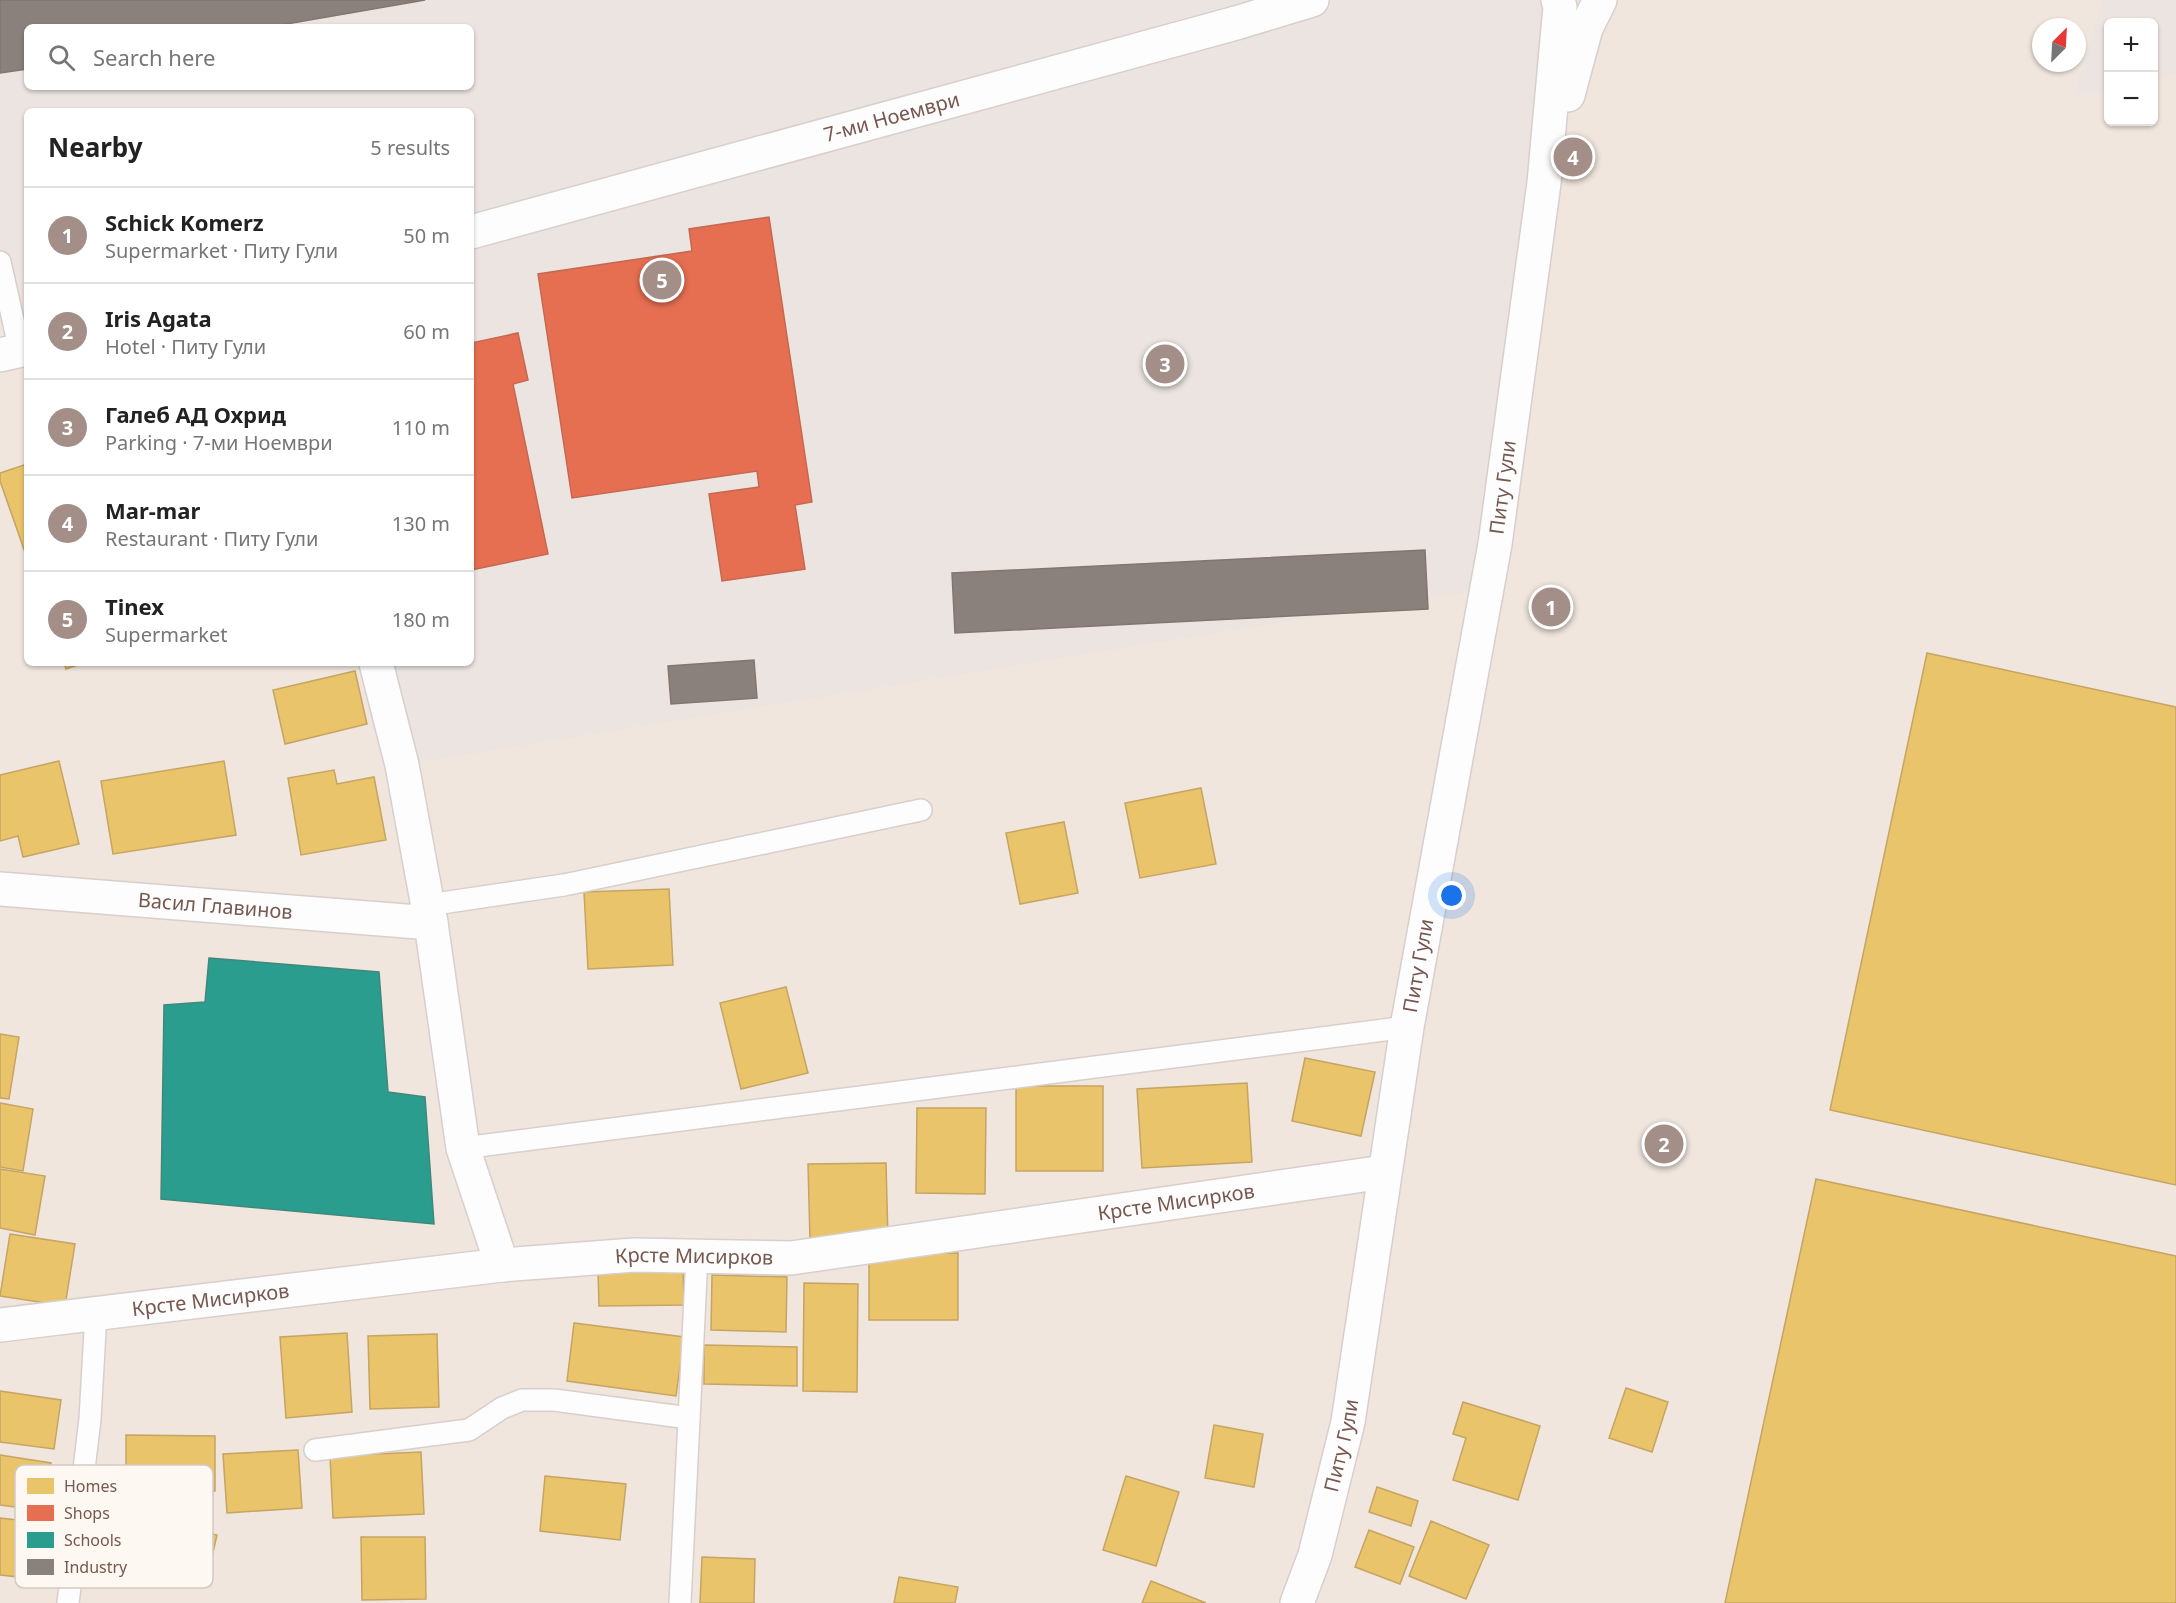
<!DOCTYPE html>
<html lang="en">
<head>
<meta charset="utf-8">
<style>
	body { margin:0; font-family:"Noto Sans",sans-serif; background:#f2f2f2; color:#222 }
	.controls { position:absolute; right:18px; top:18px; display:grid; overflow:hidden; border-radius:9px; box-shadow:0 2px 4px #0004 }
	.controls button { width:54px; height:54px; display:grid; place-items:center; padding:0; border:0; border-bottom:2px solid #e0e0e0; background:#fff; color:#222; font:30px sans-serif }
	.compass { position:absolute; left:2032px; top:18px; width:54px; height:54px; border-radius:50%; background:#fff; box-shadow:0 2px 4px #0004; rotate:24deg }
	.you { position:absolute; left:1452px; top:896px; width:21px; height:21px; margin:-15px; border:4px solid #fff; border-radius:50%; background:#1a73e8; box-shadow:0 0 0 9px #1a73e833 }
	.badge { display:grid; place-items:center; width:39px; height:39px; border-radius:50%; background:#a48f88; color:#fff; font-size:20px; font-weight:700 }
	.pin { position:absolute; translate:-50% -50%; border:3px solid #fff; box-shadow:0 2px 6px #0006 }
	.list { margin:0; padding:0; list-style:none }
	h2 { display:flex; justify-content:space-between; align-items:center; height:78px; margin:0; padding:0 24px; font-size:26px }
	h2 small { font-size:20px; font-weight:400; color:#767676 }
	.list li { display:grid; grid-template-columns:39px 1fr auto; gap:18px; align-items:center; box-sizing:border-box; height:96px; padding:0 24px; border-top:2px solid #e0e0e0 }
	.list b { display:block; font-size:22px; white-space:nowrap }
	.list p { margin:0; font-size:20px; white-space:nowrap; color:#767676 }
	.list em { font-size:20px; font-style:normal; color:#767676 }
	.icon { flex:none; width:33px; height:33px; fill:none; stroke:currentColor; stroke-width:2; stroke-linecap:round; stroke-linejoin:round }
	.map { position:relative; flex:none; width:2176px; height:1603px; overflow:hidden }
	.search { position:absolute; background:#fff; box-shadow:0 2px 4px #0004; left:24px; top:24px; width:450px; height:66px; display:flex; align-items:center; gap:15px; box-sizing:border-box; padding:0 21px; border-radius:9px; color:#767676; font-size:22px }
	.panel { position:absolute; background:#fff; box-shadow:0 2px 4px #0004; left:24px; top:108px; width:450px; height:558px; border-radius:9px }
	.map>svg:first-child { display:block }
	.residential { fill:#f0e6de; fill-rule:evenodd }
	.industrial { fill:#ebe4e0; fill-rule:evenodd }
	.homes { fill:#e9c46a; stroke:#c6a462; stroke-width:1.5 }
	.shops { fill:#e76f51; stroke:#c56851; stroke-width:1.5 }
	.schools { fill:#2a9d8f; stroke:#41887c; stroke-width:1.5 }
	.industry { fill:#8a817c; stroke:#84756f; stroke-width:1.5 }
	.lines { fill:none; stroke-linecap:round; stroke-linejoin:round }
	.service-casing { stroke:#d7cfcc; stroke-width:24 }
	.minor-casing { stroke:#d7cfcc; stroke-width:36 }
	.tertiary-casing { stroke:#d7cfcc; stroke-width:36 }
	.service { stroke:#fefdfd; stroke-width:21 }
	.minor { stroke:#fefdfd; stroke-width:33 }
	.tertiary { stroke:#fefdfd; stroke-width:33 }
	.labels { text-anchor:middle; stroke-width:6; stroke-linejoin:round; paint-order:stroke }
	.street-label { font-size:20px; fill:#765850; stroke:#fef8f3 }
	.key { fill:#fef8f3; stroke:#d5c8c2; stroke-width:1.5 }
	.key-label { font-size:16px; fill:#765850 }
</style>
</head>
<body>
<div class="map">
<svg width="2176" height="1603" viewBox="0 0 2176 1603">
	<rect width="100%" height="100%" fill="#f8f4f0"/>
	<path class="residential" d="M0 0H2176V1603H0ZM2108 22H2154V122H2108ZM27 27H471V87H27ZM2041 27H2077V63H2041ZM27 111H471V663H27Z"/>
	<g class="industrial">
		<path d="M0 0H1564L1486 589 402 765 376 663H471V111H27V290L0 295ZM27 27H471V87H27Z"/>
		<path d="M2103 0H2176V73L2154 78V22H2108V89L2074 97Z"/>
	</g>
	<g class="homes">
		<path d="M27 464V558L0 481V473Z"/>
		<path d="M1927 653 2176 707V1185L1830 1110Z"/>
		<path d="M64 663H83L66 669Z"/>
		<path d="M355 671 367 724 285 744 273 690Z"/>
		<path d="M59 761 79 844 23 857 18 836 0 841V775Z"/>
		<path d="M224 761 236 835 113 854 101 781Z"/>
		<path d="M334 770 337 784 374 777 386 840 301 855 288 778Z"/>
		<path d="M1201 788 1216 864 1140 878 1125 803Z"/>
		<path d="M1064 822 1078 893 1020 904 1006 833Z"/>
		<path d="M669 889 673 965 588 969 584 892Z"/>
		<path d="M786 987 808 1073 741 1089 720 1003Z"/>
		<path d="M0 1034 19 1037 9 1099 0 1098Z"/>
		<path d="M1305 1058 1375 1072 1361 1136 1292 1121Z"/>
		<path d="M1247 1083 1252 1162 1142 1168 1137 1089Z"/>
		<rect x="1016" y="1086" width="87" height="85"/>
		<path d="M0 1103 33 1109 23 1171 0 1167Z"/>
		<path d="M917 1108H986L985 1194 916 1193Z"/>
		<path d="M886 1163 888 1240 810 1241 808 1164Z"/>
		<path d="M0 1169 45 1176 35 1235 0 1228Z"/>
		<path d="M1816 1179 2176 1256V1603H1725Z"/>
		<path d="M10 1234 75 1244 65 1306 0 1296Z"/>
		<path d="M958 1253V1320H869V1254Z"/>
		<path d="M683 1269 684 1305 599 1306 598 1270Z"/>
		<path d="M712 1275 787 1277 786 1332 711 1330Z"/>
		<path d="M804 1283 858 1284 857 1392 803 1391Z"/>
		<path d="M574 1323 684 1337 676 1396 567 1381Z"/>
		<path d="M347 1333 352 1412 286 1418 280 1337Z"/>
		<path d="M437 1334 439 1407 370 1409 368 1336Z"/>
		<path d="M704 1345 797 1347V1386L704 1384Z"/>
		<path d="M1626 1388 1668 1402 1652 1452 1609 1438Z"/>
		<path d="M0 1391 61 1400 54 1449 0 1442Z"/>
		<path d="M1463 1402 1540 1426 1518 1500 1453 1480 1466 1438 1453 1434Z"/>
		<path d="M1214 1425 1263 1434 1254 1487 1205 1478Z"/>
		<path d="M126 1435 215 1436V1491H126Z"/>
		<path d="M298 1450 302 1508 227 1513 223 1454Z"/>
		<path d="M421 1452 424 1514 333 1518 330 1456Z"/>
		<path d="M0 1455 51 1463 44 1511 0 1505Z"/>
		<path d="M545 1476 626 1484 620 1540 540 1531Z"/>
		<path d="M1126 1476 1179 1492 1156 1566 1103 1550Z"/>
		<path d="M1377 1487 1418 1501 1411 1526 1369 1512Z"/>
		<path d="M128 1513 217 1535 206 1582 116 1562Z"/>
		<path d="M0 1518 43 1523 36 1579 0 1575Z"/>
		<path d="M1431 1521 1489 1545 1466 1599 1409 1576Z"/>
		<path d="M1369 1530 1414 1547 1400 1584 1355 1567Z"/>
		<path d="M361 1537H425L426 1599 362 1600Z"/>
		<path d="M702 1557 755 1559 754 1603H700Z"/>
		<path d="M899 1577 958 1587 955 1603H894Z"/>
		<path d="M1151 1581 1206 1603H1142Z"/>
	</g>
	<g class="shops">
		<path d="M769 217 812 502 795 505 805 569 722 581 709 494 759 487 757 471 572 498 538 274 692 251 689 229Z"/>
		<path d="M518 333 528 380 513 384 548 554 471 570V343Z"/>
	</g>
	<path class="schools" d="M209 958 379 972 388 1092 425 1097 434 1224 161 1199 164 1005 205 1002Z"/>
	<g class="industry">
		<path d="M0 0H425L269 27H27V69L0 73Z"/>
		<path d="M1425 550 1428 609 955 633 952 573Z"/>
		<path d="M754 660 757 698 671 704 668 666Z"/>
	</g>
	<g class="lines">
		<defs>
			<g id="service">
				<path d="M0 262 20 351"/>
				<path d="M428 905 564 885 921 810"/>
				<path d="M463 1148 1407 1027"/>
				<path d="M315 1450 469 1430 502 1408 522 1400H554L689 1418"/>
				<path d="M68 1603 90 1419 96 1313"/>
				<path d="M680 1603 697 1256"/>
			</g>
			<g id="minor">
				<path d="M1568 95 1586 28 1600 0"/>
				<path d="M376 663 402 765 431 923 463 1148 502 1265"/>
				<path id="s1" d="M0 889 431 923"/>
				<path id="s2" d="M0 1325 502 1265 634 1255 791 1258 1384 1172"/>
				<path id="s3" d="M1297 1603 1315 1555 1348 1422 1407 1027 1495 544 1544 183 1560 7 1558 0"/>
			</g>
			<g id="tertiary">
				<path id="s4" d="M471 232 1236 23 1312 0"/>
				<path d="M0 355 27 349"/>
			</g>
		</defs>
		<use href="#service" class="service-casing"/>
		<use href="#minor" class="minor-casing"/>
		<use href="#tertiary" class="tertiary-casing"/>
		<use href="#service" class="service"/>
		<use href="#minor" class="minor"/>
		<use href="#tertiary" class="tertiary"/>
	</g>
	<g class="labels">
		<g class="street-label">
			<text dy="7" stroke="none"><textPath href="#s4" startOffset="436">7-ми Ноември</textPath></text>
			<text dy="7" stroke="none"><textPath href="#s3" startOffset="1136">Питу Гули</textPath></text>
			<text dy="7" stroke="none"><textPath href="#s1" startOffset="216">Васил Главинов</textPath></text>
			<text dy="7" stroke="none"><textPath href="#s3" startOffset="650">Питу Гули</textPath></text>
			<text dy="7" stroke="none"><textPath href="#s2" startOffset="1184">Крсте Мисирков</textPath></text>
			<text dy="7" stroke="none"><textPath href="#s2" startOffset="698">Крсте Мисирков</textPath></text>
			<text dy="7" stroke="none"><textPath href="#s2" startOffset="212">Крсте Мисирков</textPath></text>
			<text dy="7" stroke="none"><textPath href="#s3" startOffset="164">Питу Гули</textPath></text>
		</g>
	</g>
	<rect x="15" y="1465" width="198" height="123" rx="9" class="key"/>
	<rect x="27" y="1478" width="27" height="16" fill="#e9c46a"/>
	<rect x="27" y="1505" width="27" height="16" fill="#e76f51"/>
	<rect x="27" y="1532" width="27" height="16" fill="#2a9d8f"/>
	<rect x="27" y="1559" width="27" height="16" fill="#8a817c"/>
	<g class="key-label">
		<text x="64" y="1492">Homes</text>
		<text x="64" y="1519">Shops</text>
		<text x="64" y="1546">Schools</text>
		<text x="64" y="1573">Industry</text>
	</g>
</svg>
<div class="controls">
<button>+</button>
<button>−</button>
</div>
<svg class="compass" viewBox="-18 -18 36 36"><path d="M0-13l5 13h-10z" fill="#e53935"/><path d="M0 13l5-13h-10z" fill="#767676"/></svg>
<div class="you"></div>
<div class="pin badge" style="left:1551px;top:607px">1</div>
<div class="pin badge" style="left:1664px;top:1144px">2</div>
<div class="pin badge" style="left:1165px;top:364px">3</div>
<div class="pin badge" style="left:1573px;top:157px">4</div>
<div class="pin badge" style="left:662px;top:280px">5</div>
<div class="search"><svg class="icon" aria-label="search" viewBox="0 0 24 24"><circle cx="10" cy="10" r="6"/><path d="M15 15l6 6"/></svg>Search here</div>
<section class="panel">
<h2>Nearby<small>5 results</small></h2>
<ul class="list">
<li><span class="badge">1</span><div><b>Schick Komerz</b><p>Supermarket · Питу Гули</p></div><em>50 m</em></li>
<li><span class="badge">2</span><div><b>Iris Agata</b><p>Hotel · Питу Гули</p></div><em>60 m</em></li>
<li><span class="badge">3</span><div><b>Галеб АД Охрид</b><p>Parking · 7-ми Ноември</p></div><em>110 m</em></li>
<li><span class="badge">4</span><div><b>Mar-mar</b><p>Restaurant · Питу Гули</p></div><em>130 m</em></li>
<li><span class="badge">5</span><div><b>Tinex</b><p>Supermarket</p></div><em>180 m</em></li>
</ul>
</section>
</div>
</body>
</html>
